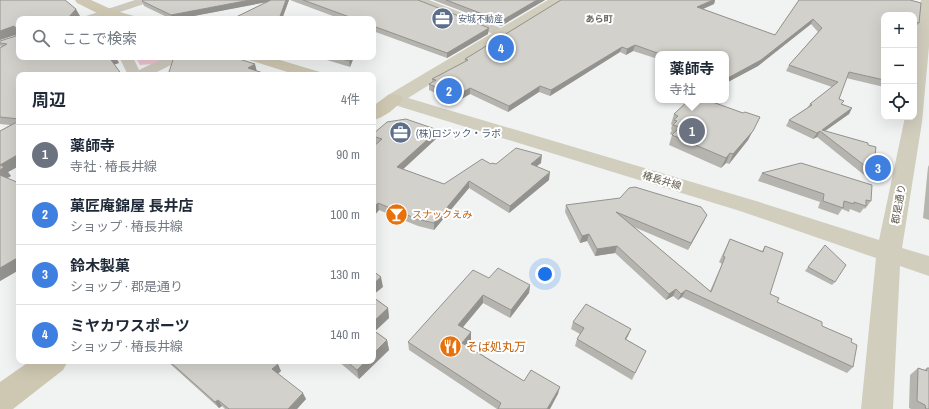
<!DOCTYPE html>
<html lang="ja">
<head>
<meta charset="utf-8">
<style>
	body { margin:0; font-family:"Archivo Narrow","Noto Sans JP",sans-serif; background:#f6f6f7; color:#1f2937 }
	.controls { position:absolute; right:12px; top:12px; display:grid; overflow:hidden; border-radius:8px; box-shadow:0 4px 16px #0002 }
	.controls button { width:36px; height:36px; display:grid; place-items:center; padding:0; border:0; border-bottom:1px solid #e0e1e3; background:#fff; color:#1f2937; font:20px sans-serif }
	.you { position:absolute; left:545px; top:274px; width:14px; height:14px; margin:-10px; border:3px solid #fff; border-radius:50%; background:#1a73e8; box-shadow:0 0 0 6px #1a73e833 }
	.badge { display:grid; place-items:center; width:26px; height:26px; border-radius:50%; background:#d93025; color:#fff; font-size:13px; font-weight:700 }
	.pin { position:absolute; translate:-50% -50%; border:2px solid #fff; box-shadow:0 1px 4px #0006 }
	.popup { position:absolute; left:655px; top:51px; width:74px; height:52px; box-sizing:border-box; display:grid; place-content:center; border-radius:8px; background:#fff; filter:drop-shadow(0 1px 3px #0005); font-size:13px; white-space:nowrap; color:#747a83 }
	.popup b { font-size:15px; color:#1f2937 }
	.popup::after { content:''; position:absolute; left:50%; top:100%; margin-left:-8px; border:8px solid transparent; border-top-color:#fff }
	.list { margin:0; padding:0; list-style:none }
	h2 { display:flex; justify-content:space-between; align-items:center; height:52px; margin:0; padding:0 16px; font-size:17px }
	h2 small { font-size:13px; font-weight:400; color:#747a83 }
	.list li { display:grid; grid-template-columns:26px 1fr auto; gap:12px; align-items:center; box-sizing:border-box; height:60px; padding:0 16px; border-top:1px solid #e0e1e3 }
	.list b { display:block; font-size:15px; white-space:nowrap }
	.list p { margin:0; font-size:13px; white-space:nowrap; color:#747a83 }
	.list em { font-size:13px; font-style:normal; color:#747a83 }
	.icon { flex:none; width:22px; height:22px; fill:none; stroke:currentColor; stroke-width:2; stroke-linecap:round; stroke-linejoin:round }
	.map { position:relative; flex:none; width:929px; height:409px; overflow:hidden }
	.search { position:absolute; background:#fff; box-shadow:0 4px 16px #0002; left:16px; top:16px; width:360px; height:44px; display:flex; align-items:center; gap:10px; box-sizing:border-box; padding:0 14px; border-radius:8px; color:#747a83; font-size:15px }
	.panel { position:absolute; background:#fff; box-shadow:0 4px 16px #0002; left:16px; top:72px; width:360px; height:292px; border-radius:8px }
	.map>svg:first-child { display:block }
	.green { fill:#edc3d0 }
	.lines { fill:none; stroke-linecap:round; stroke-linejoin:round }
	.street { fill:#cdc9be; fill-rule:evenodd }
	.secondary { fill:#d1cebe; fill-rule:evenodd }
	.primary { fill:#cec8b2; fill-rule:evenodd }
	.wall { fill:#b5b4af }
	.shaded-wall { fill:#94928e }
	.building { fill:#d3d1cb; stroke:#94928e }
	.labels { text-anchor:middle; stroke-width:4; stroke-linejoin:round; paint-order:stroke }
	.far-service-label { font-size:9px; fill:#4e5e75; stroke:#fff; text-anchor:start }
	.far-neighbourhood-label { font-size:9px; font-weight:bold; fill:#66645e; stroke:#fff }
	.service-label { font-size:10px; fill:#4e5e75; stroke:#fff; text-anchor:start }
	.street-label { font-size:10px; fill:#5e594a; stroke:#fff }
	.food-label { font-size:10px; fill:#c56008; stroke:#fff; text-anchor:start }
	.near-food-label { font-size:12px; fill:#c56008; stroke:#fff; text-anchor:start }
</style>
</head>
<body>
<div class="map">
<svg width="929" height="409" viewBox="0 0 929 409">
	<rect width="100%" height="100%" fill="#f1f3f3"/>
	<path class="green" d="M135 57H167L153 64 140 65Z"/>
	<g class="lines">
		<g class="street">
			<path d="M135 0H151L150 2 99 19H81L83 17Z"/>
			<path d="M414 0H429L506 30 508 33 506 36H498L415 2Z"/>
			<path d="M119 57H133L139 70 166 57H183L181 60 151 75H128Z"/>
		</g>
		<path class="secondary" d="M548 0H563L561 3 408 98 756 201 879 240 905 117H914V48L921 0H929V47L922 122 902 248 929 256V276L900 266 893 409H861L876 258 740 211 388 103 385 99 388 95Z"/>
		<g class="primary">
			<path d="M75 0H91L113 10 134 16 136 19H114L103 16 77 3Z"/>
			<path d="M246 57H270L320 72 322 75H297L249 60Z"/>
			<path d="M394 94 400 95 403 99C397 108 383 118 373 120V106L388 95Z"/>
			<path d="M30 361H68L63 370 13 409H0V382Z"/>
		</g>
	</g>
	<g class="wall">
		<path d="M0 0 80 16 19 19 119 63 114 64 19 75V166L8 172 11 176 7 178 19 270 0 281V131L10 125 0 124V48L1 47 0 46V41L16 36V34L0 40Z"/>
		<path d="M143 0H289L282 19H232L266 2 178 19H171L144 6 142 1Z"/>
		<path d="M290 0H418L488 34 447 58 373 31V19H341Z"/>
		<path d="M433 0H545L501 26Z"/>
		<path d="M561 0H715L714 4 703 9 775 35 799 0H910L921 3 919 23 915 29 914 28V15H884V87L846 78 839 99 844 101 842 104 852 108 849 114 825 131 868 143V145L876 147 873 172 869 179 817 137 813 139 786 126 789 120 807 108 810 104 832 87 786 71 789 65 818 32 811 24 758 66 726 83V54H658V59L633 51 626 55 620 52 550 96 539 92 508 112 470 94 456 102 429 90V84L432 82V79L465 62V59Z"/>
		<path d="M317 57H354L350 67Z"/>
		<path d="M685 100H707L743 113 760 117 748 140 729 164 726 163 721 168 669 145 672 135 670 134 672 130 671 129 672 125 671 124 674 114 688 101Z"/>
		<path d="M373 134 438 137 403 169 444 184 491 164 541 163 537 166 549 180 509 213 469 188 434 230 418 226 379 210 373 217V147L377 144 373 143Z"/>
		<path d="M929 165V220L923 218 928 167Z"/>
		<path d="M762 173 871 201 865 209 864 208 860 213 850 209 849 212 842 209 838 215 818 208 820 202 758 181Z"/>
		<path d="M566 205 704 221 688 250 634 227 710 291 722 264 719 262 730 239 762 251 765 246 770 294 777 302 851 342 853 367 847 373 682 297 678 300 673 296 666 300 615 253 595 256 587 241 580 243 565 212Z"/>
		<path d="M808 267 835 282 832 285 805 271Z"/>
		<path d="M489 278 530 285 529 293 510 318 483 303 463 327 471 332V340L467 345 524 381 558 394 497 409 409 350 408 342Z"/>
		<path d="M373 297 388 308 389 318 375 331 387 340 389 350 359 379 338 361H373Z"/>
		<path d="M573 322 631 329 626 339 646 351 632 380 575 346 577 339 580 334 571 329Z"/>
		<path d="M167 361H274L281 371 278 374 306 399 297 409H225L222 406 219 408Z"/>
		<path d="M918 368 924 370 927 368 929 409H911L909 408 910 375Z"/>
	</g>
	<g class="shaded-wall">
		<path d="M250 0H278L178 19H173L171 15Z"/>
		<path d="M286 0H289L282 19H279Z"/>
		<path d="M537 0H545L501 26V21Z"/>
		<path d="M713 0H715L714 4 696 12 697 7Z"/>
		<path d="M76 9 80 16 77 19H67Z"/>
		<path d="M813 19 811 24 758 66 726 83V79Z"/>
		<path d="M14 26 19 34 0 40V31Z"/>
		<path d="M489 28 488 34 447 58V53Z"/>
		<path d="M635 45 633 51 626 55 627 49Z"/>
		<path d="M622 47 620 52 550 96 551 90Z"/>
		<path d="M109 57H116L119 63 113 65Z"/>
		<path d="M351 57H354L350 67 349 61Z"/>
		<path d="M255 64 257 72 248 68Z"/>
		<path d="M540 86 539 92 508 112 509 106Z"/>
		<path d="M470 88V94L456 102V96Z"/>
		<path d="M852 108 849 114 822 133V130Z"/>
		<path d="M760 117 748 140 729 164 733 154Z"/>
		<path d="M438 130V137L398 174 397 167Z"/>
		<path d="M820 131 817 137 813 139 817 133Z"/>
		<path d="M730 153 726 163 721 168 726 158Z"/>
		<path d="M19 154V166L8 172 11 176 2 181 0 179V165Z"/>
		<path d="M542 155 541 163 530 171 531 164Z"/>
		<path d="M550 172 549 180 509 213 510 206Z"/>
		<path d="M469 181V188L434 230V223Z"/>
		<path d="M378 203 379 210 373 217V208Z"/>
		<path d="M707 215 704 221 688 250 691 243Z"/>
		<path d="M589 234 587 241 580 243 582 236Z"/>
		<path d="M617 246 615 253 595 256 597 249Z"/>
		<path d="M373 249 375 257 373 258Z"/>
		<path d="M19 257V270L0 281V268Z"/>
		<path d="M381 277 383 287 373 295V284Z"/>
		<path d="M530 285 529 293 510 318 511 310Z"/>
		<path d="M676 289 673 296 666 300 669 294Z"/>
		<path d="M686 290 682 297 678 300 681 294Z"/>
		<path d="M483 295V303L458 333V325Z"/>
		<path d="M388 308 389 318 373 333V322Z"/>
		<path d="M631 329 628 336 622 346 625 339Z"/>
		<path d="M471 332V340L462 351V343Z"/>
		<path d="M387 340 389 350 359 379 357 370 366 361H373V354Z"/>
		<path d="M278 364 281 371 275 376 272 369Z"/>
		<path d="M560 387 558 394 550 409H547Z"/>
		<path d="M303 393 306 399 297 409H288Z"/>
		<path d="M218 400 222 406 219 408 215 402Z"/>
	</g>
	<g class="building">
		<path d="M0 0H65L76 9 67 19H19V57H110H109L122 75H19V119L0 117V48L7 44 0 43V41L16 36V28L14 26 0 31Z"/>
		<path d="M143 0H250L171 15 142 1Z"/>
		<path d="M271 0H286L279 19H232Z"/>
		<path d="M303 0H418L489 28 447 53 373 26V19H355Z"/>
		<path d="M446 0H537L501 21Z"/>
		<path d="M561 0H713L697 7 775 35 799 0H910L921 3 919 23 914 22V15H884V80L849 72 839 99 844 101 841 104 852 108 822 130 868 143V145L876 147 873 172 820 131 817 133 789 120 812 105 810 104 838 82 789 65 822 28 813 19 761 60 726 79V54H660L635 45 627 49 622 47 551 90 540 86 509 106 470 88 456 96 429 84 436 80 432 79 468 60 465 59Z"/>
		<path d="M174 57H233L255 64 248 68 269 75H168Z"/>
		<path d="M336 57H351L349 61Z"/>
		<path d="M689 100H707L743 113 745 112 760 117 753 131 733 154 730 153 726 158 672 135 680 127 673 125 677 121 674 120 678 116 674 114Z"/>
		<path d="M406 119 438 130 397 167 444 184 482 159 491 164 492 163 496 164 516 148 542 155 531 164 550 172 510 206 469 181 434 223 417 219 378 203 373 208V147L382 139 373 136V134L387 122Z"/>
		<path d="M19 121V154L0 165V131Z"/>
		<path d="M801 163 872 185 871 201 866 200V206L854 202V204L844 201 843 208 823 201 824 194 762 173Z"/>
		<path d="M0 165 4 167 0 170Z"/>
		<path d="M0 175 19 183V257L0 268Z"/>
		<path d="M635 187 701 207 707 215 691 243 616 212 711 292 725 257 723 256 730 239 763 252 765 246 783 253 770 294 779 298 777 302 822 322V326L852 339 851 342 857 345 853 367 686 290 681 294 676 289 669 294 617 246 597 249 589 234 582 236 566 205 620 198 629 188Z"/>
		<path d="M825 245 846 265 835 282 808 267Z"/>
		<path d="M498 268 530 285 511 310 483 295 458 325 471 332 462 343 524 381 531 370 560 387 547 409H498L501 403 408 342 473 270 489 278Z"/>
		<path d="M373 271 381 277 373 284Z"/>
		<path d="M373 297 388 308 373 322Z"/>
		<path d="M586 304 631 329 625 339 646 351 635 373 577 339 584 328 573 322Z"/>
		<path d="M373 330 387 340 373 354Z"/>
		<path d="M169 361H274L278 364 272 369 303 393 288 409H229L218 400 215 402Z"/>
		<path d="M346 361H366L357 370Z"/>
		<path d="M918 368 927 371V368H929V409H926L925 405 917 401Z"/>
	</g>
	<defs>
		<symbol id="office-disc" viewBox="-11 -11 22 22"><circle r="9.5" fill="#5c6f8a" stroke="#fff"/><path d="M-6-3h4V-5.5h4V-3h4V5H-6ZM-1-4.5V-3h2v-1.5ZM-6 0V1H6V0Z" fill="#fff"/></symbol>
		<symbol id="bar-disc" viewBox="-11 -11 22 22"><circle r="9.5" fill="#e8710a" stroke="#fff"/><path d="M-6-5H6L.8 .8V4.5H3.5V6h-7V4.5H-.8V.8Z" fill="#fff"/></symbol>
		<symbol id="restaurant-disc" viewBox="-11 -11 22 22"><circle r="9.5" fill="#e8710a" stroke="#fff"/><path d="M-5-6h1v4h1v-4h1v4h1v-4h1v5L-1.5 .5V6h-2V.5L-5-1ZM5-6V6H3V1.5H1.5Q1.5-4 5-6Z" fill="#fff"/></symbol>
	</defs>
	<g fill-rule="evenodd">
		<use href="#office-disc" x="430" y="6" width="25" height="25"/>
		<use href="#office-disc" x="388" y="120" width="25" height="25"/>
		<use href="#bar-disc" x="384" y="202" width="25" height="25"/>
		<use href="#restaurant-disc" x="438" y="334" width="25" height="25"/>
	</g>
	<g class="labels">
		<g class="far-service-label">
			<text x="458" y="22">安城不動産</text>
		</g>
		<g class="far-neighbourhood-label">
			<text x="599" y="22">あら町</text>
		</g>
		<g class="service-label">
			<text x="416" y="137">(株)ロジック・ラボ</text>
		</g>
		<g class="street-label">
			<text transform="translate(662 180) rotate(17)" y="4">椿長井線</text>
			<text transform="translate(898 204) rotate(-80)" y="4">郡是通り</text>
		</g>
		<g class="food-label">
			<text x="412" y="218">スナックえみ</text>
		</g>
		<g class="near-food-label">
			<text x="466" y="351">そば処丸万</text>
		</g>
	</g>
</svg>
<div class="controls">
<button>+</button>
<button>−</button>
<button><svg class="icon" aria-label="locate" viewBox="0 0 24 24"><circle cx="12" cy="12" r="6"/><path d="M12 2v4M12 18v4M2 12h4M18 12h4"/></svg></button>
</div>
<div class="you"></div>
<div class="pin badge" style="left:692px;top:131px;background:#6b7280">1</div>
<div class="popup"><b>薬師寺</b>寺社</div>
<div class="pin badge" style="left:449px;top:91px;background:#3f7fe0">2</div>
<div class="pin badge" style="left:878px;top:168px;background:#3f7fe0">3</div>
<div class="pin badge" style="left:501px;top:48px;background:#3f7fe0">4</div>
<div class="search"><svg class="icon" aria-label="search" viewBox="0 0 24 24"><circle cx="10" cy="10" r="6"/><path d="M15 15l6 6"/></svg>ここで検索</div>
<section class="panel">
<h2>周辺<small>4件</small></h2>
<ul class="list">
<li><span class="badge" style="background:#6b7280">1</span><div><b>薬師寺</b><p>寺社 · 椿長井線</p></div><em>90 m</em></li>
<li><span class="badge" style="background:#3f7fe0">2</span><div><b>菓匠庵錦屋 長井店</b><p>ショップ · 椿長井線</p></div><em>100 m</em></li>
<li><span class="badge" style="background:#3f7fe0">3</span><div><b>鈴木製菓</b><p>ショップ · 郡是通り</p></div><em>130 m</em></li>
<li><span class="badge" style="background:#3f7fe0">4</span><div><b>ミヤカワスポーツ</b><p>ショップ · 椿長井線</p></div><em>140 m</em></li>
</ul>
</section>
</div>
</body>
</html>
